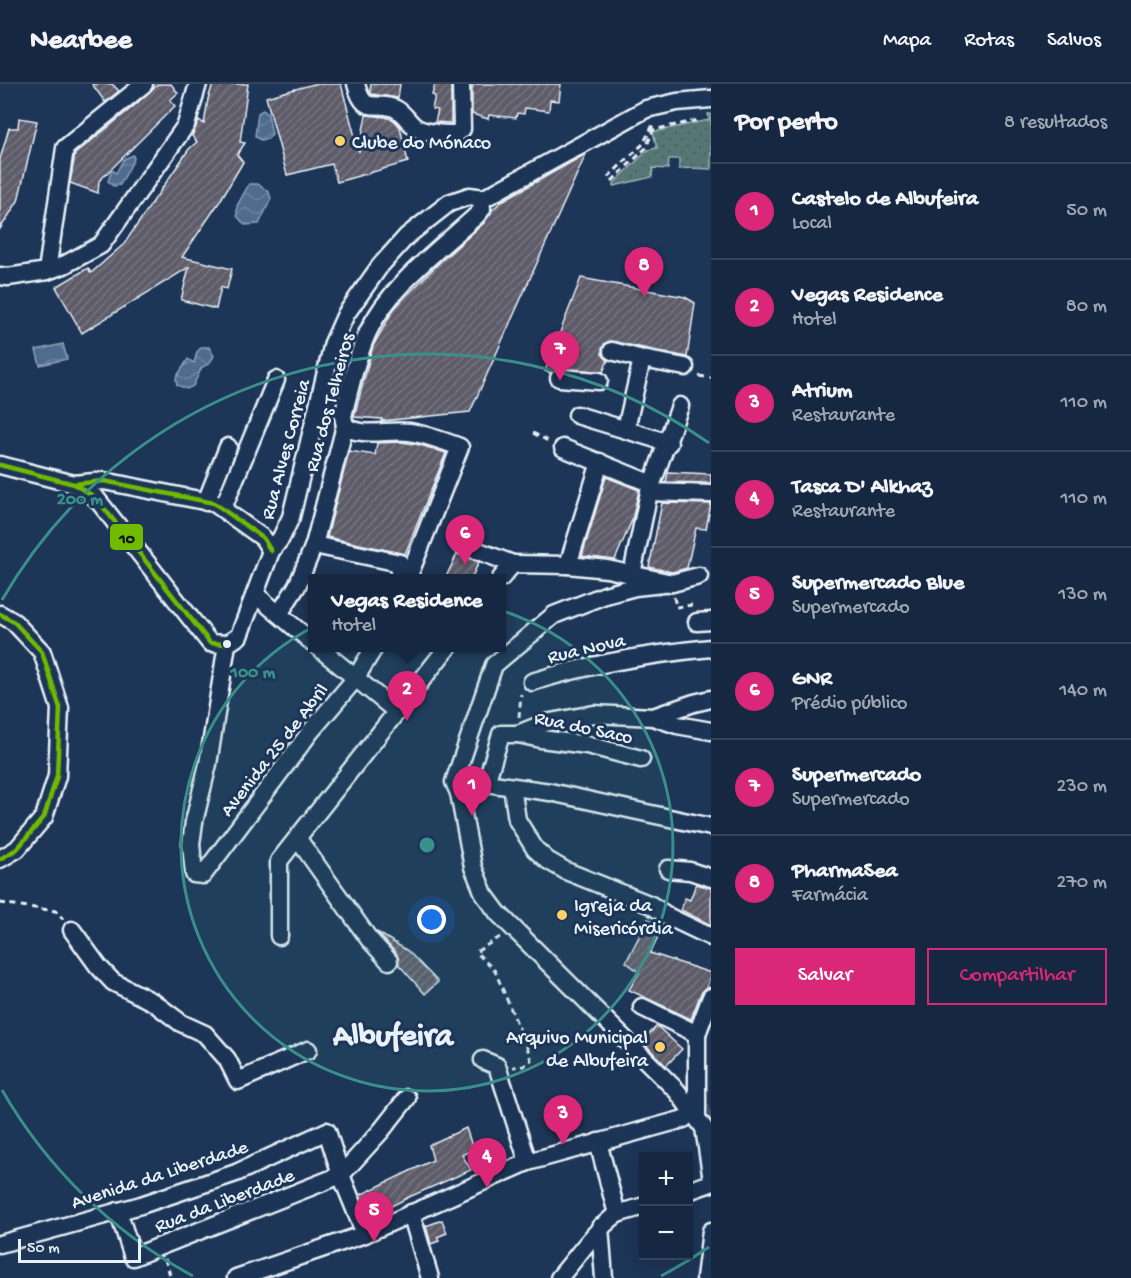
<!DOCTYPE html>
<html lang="pt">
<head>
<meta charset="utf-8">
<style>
	body { margin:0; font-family:"Gochi Hand",sans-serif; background:#1f3048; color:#f1f3f6 }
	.controls { position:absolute; right:18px; bottom:18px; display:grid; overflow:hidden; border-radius:0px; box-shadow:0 3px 15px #0003 }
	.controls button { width:54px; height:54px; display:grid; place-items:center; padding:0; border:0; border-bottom:2px solid #35445a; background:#162841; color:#f1f3f6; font:30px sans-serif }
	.scale { position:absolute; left:18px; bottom:15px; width:123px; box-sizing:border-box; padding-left:6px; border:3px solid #e8f1f8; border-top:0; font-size:16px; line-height:21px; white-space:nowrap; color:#e8f1f8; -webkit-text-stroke:4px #1d3557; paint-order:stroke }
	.you { position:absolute; left:432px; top:836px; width:21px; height:21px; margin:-15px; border:4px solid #fff; border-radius:50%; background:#1a73e8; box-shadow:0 0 0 9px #1a73e833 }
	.badge { display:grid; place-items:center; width:39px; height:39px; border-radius:50%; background:#db2777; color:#fff; font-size:20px; font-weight:700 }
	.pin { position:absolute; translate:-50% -50px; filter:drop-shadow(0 2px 3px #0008) }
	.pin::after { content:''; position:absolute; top:32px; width:21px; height:18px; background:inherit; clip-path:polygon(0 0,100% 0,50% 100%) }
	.popup { position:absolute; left:308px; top:490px; width:198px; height:78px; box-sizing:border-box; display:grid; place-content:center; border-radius:0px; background:#162841; filter:drop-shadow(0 2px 4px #0005); font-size:20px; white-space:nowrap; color:#9ea6b1 }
	.popup b { font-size:22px; color:#f1f3f6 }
	.popup::after { content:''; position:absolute; left:50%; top:100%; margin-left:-12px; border:12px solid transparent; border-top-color:#162841 }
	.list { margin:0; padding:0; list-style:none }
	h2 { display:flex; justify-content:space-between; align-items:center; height:78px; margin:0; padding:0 24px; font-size:26px }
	h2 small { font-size:20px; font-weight:400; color:#9ea6b1 }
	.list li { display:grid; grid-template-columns:39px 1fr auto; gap:18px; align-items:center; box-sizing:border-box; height:96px; padding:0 24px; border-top:2px solid #35445a }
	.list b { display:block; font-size:22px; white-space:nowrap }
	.list p { margin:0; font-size:20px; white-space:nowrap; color:#9ea6b1 }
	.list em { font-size:20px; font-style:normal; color:#9ea6b1 }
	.actions { display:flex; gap:12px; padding:18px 24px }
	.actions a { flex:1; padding:14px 0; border:2px solid #db2777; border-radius:0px; text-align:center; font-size:21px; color:#db2777 }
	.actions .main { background:#db2777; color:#fff }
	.map { position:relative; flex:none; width:711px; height:1194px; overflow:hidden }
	header { display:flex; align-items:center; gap:36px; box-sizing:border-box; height:84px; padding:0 30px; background:#162841; border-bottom:2px solid #35445a }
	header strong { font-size:28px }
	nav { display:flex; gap:33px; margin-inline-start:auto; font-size:21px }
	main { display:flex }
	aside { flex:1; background:#162841 }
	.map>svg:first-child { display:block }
	.grass { fill:url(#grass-dots); stroke:#9eb4b6; stroke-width:1.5 }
	.water { fill:url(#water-waves); stroke:#8da1b9; stroke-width:1.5 }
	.building { fill:url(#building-hatch); stroke:#e8f1f8; stroke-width:1.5 }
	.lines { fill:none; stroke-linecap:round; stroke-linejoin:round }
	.minor-tunnel { stroke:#3b516f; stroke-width:16; stroke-dasharray:16 8; stroke-linecap:butt }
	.minor-casing { stroke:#e8f1f8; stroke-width:21 }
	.path { stroke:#e8f1f8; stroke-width:3; stroke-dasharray:6 4.5; stroke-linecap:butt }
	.minor { stroke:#1d3557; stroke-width:16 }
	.bus-1-casing { stroke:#1d3557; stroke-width:9 }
	.bus-1 { stroke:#70bb00; stroke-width:4.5 }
	.ring { fill:none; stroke:#3a8f8a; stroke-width:3 }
	.poi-dot { fill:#ffd166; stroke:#1d3557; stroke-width:2 }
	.bus-dot { fill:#e8f1f8; stroke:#1d3557; stroke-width:2 }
	.labels { text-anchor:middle; stroke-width:6; stroke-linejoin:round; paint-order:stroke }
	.poi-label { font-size:20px; fill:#e8f1f8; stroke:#1d3557; text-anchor:start }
	.street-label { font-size:20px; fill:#e8f1f8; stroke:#1d3557 }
	.town-label { font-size:32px; font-weight:bold; fill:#e8f1f8; stroke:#1d3557 }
	.centre { fill:#3a8f8a; stroke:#1d3557; stroke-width:3 }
	.ring-label { font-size:18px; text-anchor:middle; font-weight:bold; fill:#3a8f8a; stroke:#1d3557; stroke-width:6; stroke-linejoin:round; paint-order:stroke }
	.line-badge { stroke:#1d3557; stroke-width:2 }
	.pale-badge-label { font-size:16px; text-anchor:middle; font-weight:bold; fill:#111 }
</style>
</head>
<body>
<header>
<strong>Nearbee</strong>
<nav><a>Mapa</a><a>Rotas</a><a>Salvos</a></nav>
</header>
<main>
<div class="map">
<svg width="711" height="1194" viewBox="0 0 711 1194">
	<defs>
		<pattern id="grass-dots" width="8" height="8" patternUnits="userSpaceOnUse" patternTransform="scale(1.5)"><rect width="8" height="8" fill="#557675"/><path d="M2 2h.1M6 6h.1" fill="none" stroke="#4e5f60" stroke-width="1.8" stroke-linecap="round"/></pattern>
		<pattern id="water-waves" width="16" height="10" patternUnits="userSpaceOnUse" patternTransform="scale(1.5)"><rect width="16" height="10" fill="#506c8f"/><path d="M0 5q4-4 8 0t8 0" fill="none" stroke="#6981a0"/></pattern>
		<pattern id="building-hatch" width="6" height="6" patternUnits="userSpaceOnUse" patternTransform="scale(1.5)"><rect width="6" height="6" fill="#5f5c6b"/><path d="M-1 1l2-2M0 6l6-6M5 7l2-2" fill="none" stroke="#767481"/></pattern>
	</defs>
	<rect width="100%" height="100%" fill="#1d3557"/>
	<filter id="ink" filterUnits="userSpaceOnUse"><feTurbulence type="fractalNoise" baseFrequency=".0167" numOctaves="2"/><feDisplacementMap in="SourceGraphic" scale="12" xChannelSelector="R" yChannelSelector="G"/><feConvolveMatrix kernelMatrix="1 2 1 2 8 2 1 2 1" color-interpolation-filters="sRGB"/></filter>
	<g filter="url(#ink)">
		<path class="grass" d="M708 30H711V85L690 84 679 85V75H669L668 85 653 84 652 93 614 102V99L648 66 657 64 653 48 709 36Z"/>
		<g class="water">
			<path d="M263 26 268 30 272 50 268 55 260 56 255 52 258 29Z"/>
			<path d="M133 71 134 75 120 101 113 102 108 97 112 86 116 89 124 75Z"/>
			<path d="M258 100 269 108 271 115 259 140 245 141 237 132V122L249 100Z"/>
			<path d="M63 260 67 275 40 281 36 266Z"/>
			<path d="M202 263H209L214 272 209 280 202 283 193 302 187 305 177 301 176 294 188 275 194 279 197 268Z"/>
		</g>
		<g class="building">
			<path d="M92 0H112L119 7 105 18Z"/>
			<path d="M158 0H171L178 9 170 16 175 22 99 97 98 109 70 99 75 70 134 22Z"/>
			<path d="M213 0H248L240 58 245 59 237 71 243 78 220 117 182 173 232 185 227 205 221 203 216 225 181 216 189 183 82 249 56 203 88 184 91 189 124 160 189 65 197 58 192 52 199 36 204 40 208 15Z"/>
			<path d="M314 0H341L359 68 366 31 385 33 394 36 400 43 408 78 337 98 332 80 287 91 266 13Z"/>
			<path d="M371 0H400L398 14 372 10 370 8Z"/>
			<path d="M435 0H451V39L435 38 438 26 432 25 435 12 432 11Z"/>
			<path d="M474 0H561L559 17 550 16 549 27 525 24 524 30 517 29 516 34 489 31 488 35 472 30V4Z"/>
			<path d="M19 34 37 37 18 117 0 145V75L9 44H18Z"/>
			<path d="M586 70 470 328 381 337 382 335 354 333 373 262 394 225 405 213 441 177 484 139 492 126 502 117Z"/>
			<path d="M581 194 685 213 695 219 687 273 610 257 605 259 602 265V270L608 276 603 288 560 284 554 285 550 289 545 287Z"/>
			<path d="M402 358 420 361 446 369 405 470 327 453 349 367 375 371 377 359Z"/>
			<path d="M668 388 711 390V399L666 398Z"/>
			<path d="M606 393 639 406 632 436 615 476 582 472Z"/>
			<path d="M662 419 711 420 706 445 696 444 687 484 672 488 649 483Z"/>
			<path d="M457 470 479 478 471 495H445Z"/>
			<path d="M696 800 711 804V841L681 826 685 814 690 816Z"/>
			<path d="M648 835 663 842 650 869 711 889 707 903 701 909 691 935 629 906 639 888 626 878Z"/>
			<path d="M377 848 408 867 438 898 425 910 399 881 397 870Z"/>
			<path d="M657 942 682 965 666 982 642 957Z"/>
			<path d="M466 1044 473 1065 462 1071 471 1086 409 1113 370 1133 360 1111 433 1076 429 1061Z"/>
			<path d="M442 1136 447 1149 437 1153 439 1157 431 1160 426 1142Z"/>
		</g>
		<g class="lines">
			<path class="minor-tunnel" d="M685 1034 711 1028"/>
			<defs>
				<g id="minor">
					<path d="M356 0C364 31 373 17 394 24 404 28 407 37 415 43 426 50 444 50 456 50L462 45 461 0"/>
					<path d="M481 116 646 25 677 18 711 15"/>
					<path d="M47 187 65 64 144 0"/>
					<path d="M0 192 8 193 47 187 64 181 101 161 186 41 198 0"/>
					<path d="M612 267 642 275 685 283"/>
					<path d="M559 294 599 297"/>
					<path d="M577 331 669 359"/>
					<path d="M345 342C360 354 390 345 410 348 427 351 444 357 460 363L408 494"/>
					<path d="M626 345 642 275"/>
					<path d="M563 364 652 400"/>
					<path d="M0 381 74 400 96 414 210 559 227 560"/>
					<path d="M74 400 104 397 214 419 263 454 271 467"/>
					<path d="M649 408 711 410"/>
					<path d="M206 418 228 363"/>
					<path d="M223 424 276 296"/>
					<path d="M460 460 513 480"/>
					<path d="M314 461 400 479 399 489 408 493"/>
					<path d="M568 481 600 378"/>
					<path d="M632 490 649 408 680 322"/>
					<path d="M501 494 513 480 568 481 607 485 672 499 699 492"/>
					<path d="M256 511 312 558"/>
					<path d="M0 530 14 538 42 568 60 624 57 692 44 733 17 765 0 775"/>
					<path d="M279 530 297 502 314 461 345 342 343 332C350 305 356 274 368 248 389 202 440 165 477 131L482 125 481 116"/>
					<path d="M697 538 711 537"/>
					<path d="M319 564 397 628"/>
					<path d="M374 564 355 595 311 647 203 791 194 790 191 760 194 738 208 680 227 560 239 552 271 467 281 454 291 433 333 259 346 230 380 182 407 152 449 119 469 112 477 113 481 116"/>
					<path d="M532 598C592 579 649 570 711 564"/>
					<path d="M653 633 677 641 711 647"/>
					<path d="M518 650 545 639 594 630 653 633 694 619 711 615"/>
					<path d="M486 699 501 650H518L541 655 587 661 641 675"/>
					<path d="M512 703 517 736 535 765 547 776 566 787 651 821 669 833 711 853"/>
					<path d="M459 709 454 698 494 581 554 531 605 511 635 503 672 499"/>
					<path d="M711 743 550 708 486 699 459 709 473 783 484 810 498 829 677 1007 704 1044 711 1090"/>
					<path d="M298 755 369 855 389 877"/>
					<path d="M668 785 690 787 711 794"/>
					<path d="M72 846 98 882 113 898 153 918 181 939 205 950 227 975 238 997 308 966"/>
					<path d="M279 852V777L447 564"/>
					<path d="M642 923 697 950"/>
					<path d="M483 976 497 982 528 1078"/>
					<path d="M697 1031V950L711 913"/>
					<path d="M598 1058 617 1130 644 1122"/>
					<path d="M688 1107 711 1099"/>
					<path d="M118 1127 133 1173 341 1091 381 1047 407 1014"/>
					<path d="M411 1129 430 1194"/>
					<path d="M600 1143 604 1194"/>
					<path d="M0 1160 141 1121 236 1089 327 1047 341 1091 365 1150"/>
					<path d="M236 1194 365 1150 528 1078 684 1035"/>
					<path d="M559 1194C578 1172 594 1147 617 1130"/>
					<path d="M705 1194 711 1147"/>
				</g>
			</defs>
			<use href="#minor" class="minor-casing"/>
			<g class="path">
				<path d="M608 93 643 60 653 41"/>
				<path d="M612 97 646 64 653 46 699 36"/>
				<path d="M699 292 711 294"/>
				<path d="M533 349 550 358"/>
				<path d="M674 513 676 523 692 521"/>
				<path d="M519 633 521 610"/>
				<path d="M0 819 56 827 63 835"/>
				<path d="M500 853 476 868 495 887 528 966 531 976 524 982 513 983"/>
				<path d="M165 1175 171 1194"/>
			</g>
			<use href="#minor" class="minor"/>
			<defs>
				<g id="bus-1">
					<path d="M0 381 74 400 96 414 210 559 227 560"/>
					<path d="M74 400 104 397 214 419 263 454 271 467"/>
					<path d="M0 530 14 538 42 568 60 624 57 692 44 733 17 765 0 775"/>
				</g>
			</defs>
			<use href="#bus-1" class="bus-1-casing"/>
			<use href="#bus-1" class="bus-1"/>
		</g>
	</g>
	<circle cx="427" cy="761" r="246" fill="#3a8f8a" fill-opacity=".12"/>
	<g class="ring">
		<circle cx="427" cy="761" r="246"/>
		<path d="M709 1163A491 491 0 0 1 661 1192M193 1192A491 491 0 0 1 2 1006M2 516A491 491 0 0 1 709 359"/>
	</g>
	<g class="poi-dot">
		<circle cx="340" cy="57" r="6"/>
		<circle cx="562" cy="831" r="6"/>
		<circle cx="660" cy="963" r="6"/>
	</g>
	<circle class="bus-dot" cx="227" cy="560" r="5"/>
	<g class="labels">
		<g class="poi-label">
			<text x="352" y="64">Clube do Mónaco</text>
			<text x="574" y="827">Igreja da<tspan x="574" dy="23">Misericórdia</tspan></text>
			<text x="648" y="959" text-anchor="end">Arquivo Municipal<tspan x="648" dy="23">de Albufeira</tspan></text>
		</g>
		<g class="street-label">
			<text transform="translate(328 318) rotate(-75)" y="7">Rua dos Telheiros</text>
			<text transform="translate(284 365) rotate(-75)" y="7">Rua Alves Correia</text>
			<text transform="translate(586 563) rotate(-13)" y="7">Rua Nova</text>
			<text transform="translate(584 642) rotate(12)" y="7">Rua do Saco</text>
			<text transform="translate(273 665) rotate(-52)" y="7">Avenida 25 de Abril</text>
			<text transform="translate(159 1089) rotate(-18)" y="7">Avenida da Liberdade</text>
			<text transform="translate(224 1115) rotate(-21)" y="7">Rua da Liberdade</text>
		</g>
		<g class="town-label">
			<text x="393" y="960">Albufeira</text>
		</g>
	</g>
	<circle cx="427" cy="761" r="9" class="centre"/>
	<g class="ring-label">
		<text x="80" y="420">200 m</text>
		<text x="253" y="593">100 m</text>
	</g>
	<rect class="line-badge" x="109" y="439" width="35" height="28" rx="6" fill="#70bb00"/>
	<g class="pale-badge-label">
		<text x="127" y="459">10</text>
	</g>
</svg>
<div class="controls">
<button>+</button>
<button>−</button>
</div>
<div class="scale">50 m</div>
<div class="you"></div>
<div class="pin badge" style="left:472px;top:732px">1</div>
<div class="pin badge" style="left:407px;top:637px">2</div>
<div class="popup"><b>Vegas Residence</b>Hotel</div>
<div class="pin badge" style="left:563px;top:1061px">3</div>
<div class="pin badge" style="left:487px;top:1104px">4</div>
<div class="pin badge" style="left:374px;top:1158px">5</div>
<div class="pin badge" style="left:465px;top:481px">6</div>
<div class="pin badge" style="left:560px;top:297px">7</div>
<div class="pin badge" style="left:644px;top:213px">8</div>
</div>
<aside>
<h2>Por perto<small>8 resultados</small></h2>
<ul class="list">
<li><span class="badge">1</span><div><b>Castelo de Albufeira</b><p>Local</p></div><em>50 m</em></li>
<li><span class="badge">2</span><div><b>Vegas Residence</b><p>Hotel</p></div><em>80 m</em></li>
<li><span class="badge">3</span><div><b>Atrium</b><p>Restaurante</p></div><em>110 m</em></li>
<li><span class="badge">4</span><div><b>Tasca D' Alkhaz</b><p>Restaurante</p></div><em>110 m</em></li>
<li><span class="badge">5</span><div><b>Supermercado Blue</b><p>Supermercado</p></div><em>130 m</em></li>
<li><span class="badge">6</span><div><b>GNR</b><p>Prédio público</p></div><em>140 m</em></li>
<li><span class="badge">7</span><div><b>Supermercado</b><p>Supermercado</p></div><em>230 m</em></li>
<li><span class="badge">8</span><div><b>PharmaSea</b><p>Farmácia</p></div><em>270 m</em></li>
</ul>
<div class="actions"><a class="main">Salvar</a><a>Compartilhar</a></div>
</aside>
</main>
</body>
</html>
